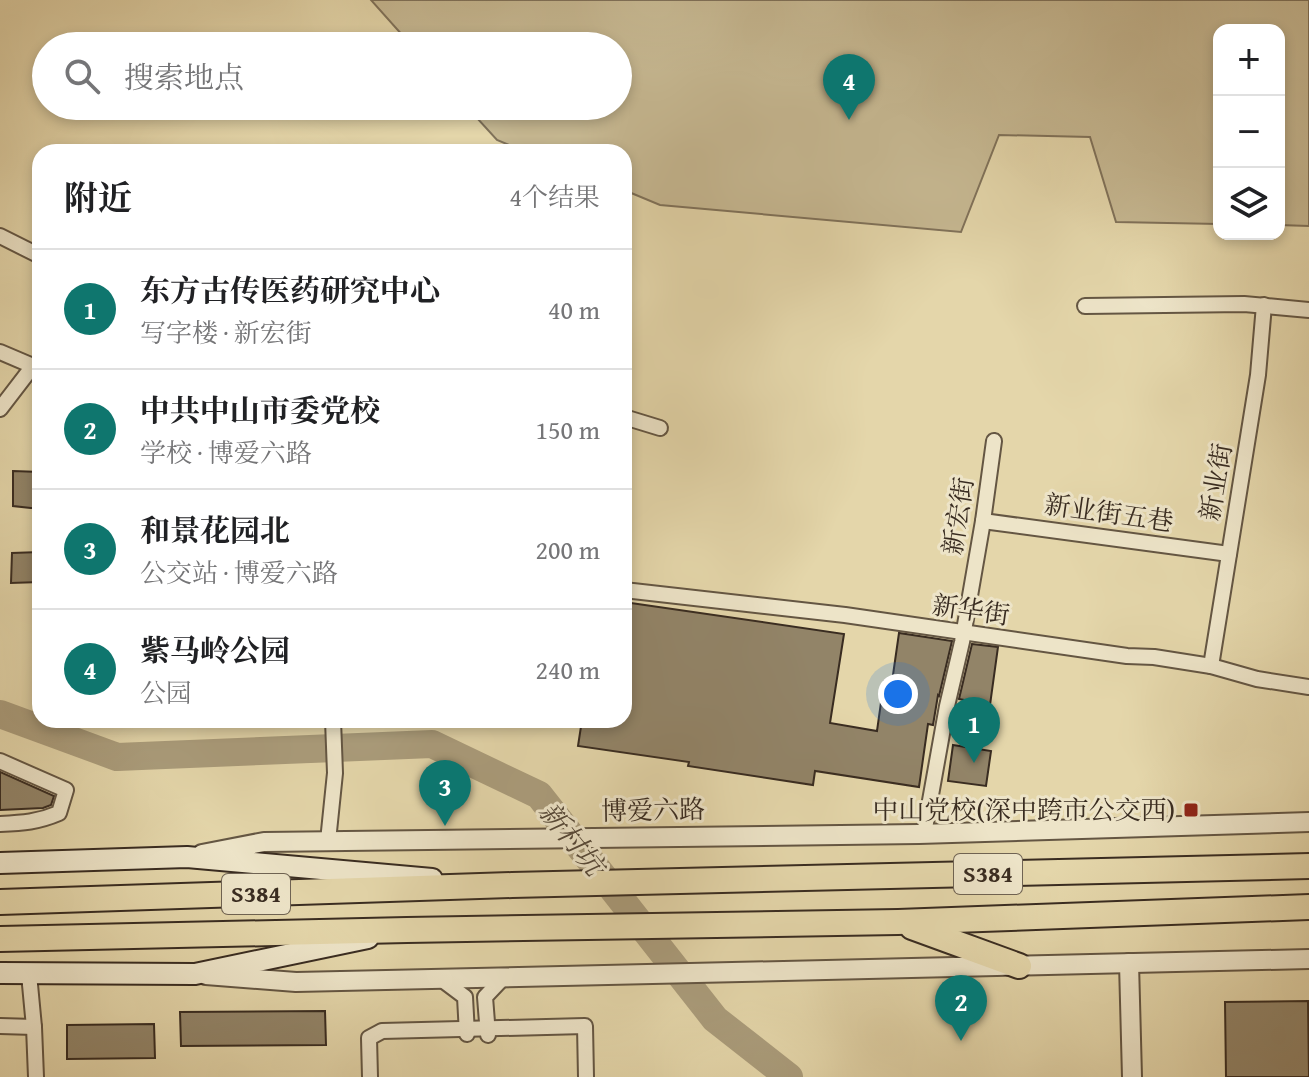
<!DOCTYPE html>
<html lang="zh">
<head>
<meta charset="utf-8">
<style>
	body { margin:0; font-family:"Gentium Book Plus","Noto Serif SC",serif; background:#f6f6f6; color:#202124 }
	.controls { position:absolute; right:24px; top:24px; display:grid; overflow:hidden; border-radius:16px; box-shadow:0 4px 12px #0003 }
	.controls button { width:72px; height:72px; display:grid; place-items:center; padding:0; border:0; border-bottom:2px solid #e0e0e0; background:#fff; color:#202124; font:40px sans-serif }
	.you { position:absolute; left:898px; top:694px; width:28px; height:28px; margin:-20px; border:6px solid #fff; border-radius:50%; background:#1a73e8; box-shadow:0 0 0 12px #1a73e833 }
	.badge { display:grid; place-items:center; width:52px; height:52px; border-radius:50%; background:#0f766e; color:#fff; font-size:26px; font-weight:700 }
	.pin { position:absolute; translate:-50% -66px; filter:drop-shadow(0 2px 4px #0008) }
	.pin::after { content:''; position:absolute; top:42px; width:28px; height:24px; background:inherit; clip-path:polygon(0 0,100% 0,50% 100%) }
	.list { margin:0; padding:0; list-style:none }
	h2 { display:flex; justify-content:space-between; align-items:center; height:104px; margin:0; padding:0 32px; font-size:34px }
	h2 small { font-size:26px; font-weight:400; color:#757577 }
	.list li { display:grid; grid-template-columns:52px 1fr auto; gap:24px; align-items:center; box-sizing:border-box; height:120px; padding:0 32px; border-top:2px solid #e0e0e0 }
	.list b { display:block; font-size:30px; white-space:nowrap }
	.list p { margin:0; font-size:26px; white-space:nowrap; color:#757577 }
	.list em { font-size:26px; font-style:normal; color:#757577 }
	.icon { flex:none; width:44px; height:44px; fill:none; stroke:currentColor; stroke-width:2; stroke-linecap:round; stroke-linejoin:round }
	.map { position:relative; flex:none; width:1309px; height:1077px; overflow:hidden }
	.search { position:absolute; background:#fff; box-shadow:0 4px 12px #0003; left:32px; top:32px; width:600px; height:88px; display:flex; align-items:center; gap:20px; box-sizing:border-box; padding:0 28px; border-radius:44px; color:#757577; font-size:30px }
	.panel { position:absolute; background:#fff; box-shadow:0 4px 12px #0003; left:32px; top:144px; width:600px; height:584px; border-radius:24px }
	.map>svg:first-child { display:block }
	.green { fill:#c7b993; stroke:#80725a; stroke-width:2 }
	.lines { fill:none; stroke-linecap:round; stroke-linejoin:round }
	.river { stroke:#aa9c7b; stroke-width:28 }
	.building { fill:#928468; stroke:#392c21; stroke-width:2 }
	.minor-casing { stroke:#645643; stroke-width:18 }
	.tertiary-casing { stroke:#645643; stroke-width:22 }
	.secondary-casing { stroke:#392c21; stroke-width:24 }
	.trunk-casing { stroke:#392c21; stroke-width:28 }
	.minor { stroke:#ede4c8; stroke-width:14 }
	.tertiary { stroke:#ede4c8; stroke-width:18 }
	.secondary { stroke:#ede4c8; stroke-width:20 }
	.trunk { stroke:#e4d6aa; stroke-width:24 }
	.poi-dot { fill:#8f2418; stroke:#ede4c8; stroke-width:3 }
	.labels { text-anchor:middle; stroke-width:6; stroke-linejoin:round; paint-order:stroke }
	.shield { fill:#ede4c8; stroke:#6f6353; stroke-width:2 }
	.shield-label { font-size:24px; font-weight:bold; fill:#392c21 }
	.street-label { font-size:26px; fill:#392c21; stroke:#ede4c8 }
	.poi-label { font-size:26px; fill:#392c21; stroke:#ede4c8; text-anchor:end }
	.water-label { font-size:28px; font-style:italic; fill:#554838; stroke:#ede4c8 }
</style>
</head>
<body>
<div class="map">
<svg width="1309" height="1077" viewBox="0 0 1309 1077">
	<rect width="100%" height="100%" fill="#e4d6aa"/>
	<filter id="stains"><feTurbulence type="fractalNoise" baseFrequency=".0025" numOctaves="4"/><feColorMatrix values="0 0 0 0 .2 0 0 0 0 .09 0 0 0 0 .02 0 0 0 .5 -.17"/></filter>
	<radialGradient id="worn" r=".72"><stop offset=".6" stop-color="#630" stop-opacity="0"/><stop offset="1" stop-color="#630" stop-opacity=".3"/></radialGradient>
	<path class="green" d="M371 0H1309V226L1279 225V30H1219V224L1116 222 1090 137 999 135 961 232 660 205 624 190V152H526L497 140 466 106H618V46H412Z"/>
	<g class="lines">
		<path class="river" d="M0 714 117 757 432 744 539 795 715 1019 789 1077"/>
	</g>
	<g class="building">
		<path d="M13 471 40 472V509L13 506Z"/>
		<path d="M40 552V582L11 583 12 553Z"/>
		<path d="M624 602 844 634 830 723 877 731 884 681 892 682 899 633 952 641 939 696 938 695 933 725 928 724 919 787 815 771 813 785 688 766 689 762 578 746 582 720H624Z"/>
		<path d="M972 644 998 647 990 705 959 699Z"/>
		<path d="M953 745 991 751 986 786 948 781Z"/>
		<path d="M0 772 54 796 51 805 43 808 0 810Z"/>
		<path d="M1308 1001 1309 1077H1226L1225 1002Z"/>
		<path d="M325 1011 326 1045 181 1046 180 1012Z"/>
		<path d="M154 1024 155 1058 67 1059V1025Z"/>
	</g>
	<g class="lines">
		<defs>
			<g id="minor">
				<path d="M0 236 40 256"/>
				<path d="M1085 306 1244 304 1309 310"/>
				<path d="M0 352 40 369"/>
				<path d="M0 409 33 366"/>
				<path d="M624 417 660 428"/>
				<path d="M983 521 1229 554"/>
				<path d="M624 590 845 615 1127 656 1154 657 1211 666 1257 679 1309 687"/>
				<path d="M1211 666 1258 375 1264 305"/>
				<path d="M0 761 66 790 59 813C38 822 23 823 0 824"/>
				<path d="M924 834 947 706 962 642 983 521 994 441"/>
				<path d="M328 841 335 773 333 720"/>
				<path d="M29 974 34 1027 36 1077"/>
				<path d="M441 979 465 997 467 1034"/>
				<path d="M0 1026 34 1027"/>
				<path d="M488 1035 485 997 504 977"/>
				<path d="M370 1077 369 1038 382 1031 585 1026 586 1077"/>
			</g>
			<g id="tertiary">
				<path d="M202 854 264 842 919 834 1309 822"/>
				<path d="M1129 963 1132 1077"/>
				<path d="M206 975 296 982 1309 959"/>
			</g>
			<g id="secondary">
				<path d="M0 863 187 857 432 879"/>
				<path d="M0 973 195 974 368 938"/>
			</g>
			<g id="trunk">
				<path d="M0 902 512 885 1309 866"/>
				<path d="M912 927 1019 966"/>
				<path d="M0 939 407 930 898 922 1309 907"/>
			</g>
		</defs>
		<use href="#minor" class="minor-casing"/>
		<use href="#tertiary" class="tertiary-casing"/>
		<use href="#secondary" class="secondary-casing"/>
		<use href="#trunk" class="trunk-casing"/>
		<use href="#minor" class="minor"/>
		<use href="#tertiary" class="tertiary"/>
		<use href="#secondary" class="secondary"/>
		<use href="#trunk" class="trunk"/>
	</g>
	<rect class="poi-dot" x="1183" y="802" width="16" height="16" rx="4"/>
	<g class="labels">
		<g class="shield">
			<rect x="954" y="854" width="68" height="40" rx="6"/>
			<rect x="222" y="874" width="68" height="40" rx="6"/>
		</g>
		<g class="shield-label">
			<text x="988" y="882">S384</text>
			<text x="256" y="902">S384</text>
		</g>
		<g class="street-label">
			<text transform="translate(1216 482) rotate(-80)" y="9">新业街</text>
			<text transform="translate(1109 513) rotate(8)" y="9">新业街五巷</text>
			<text transform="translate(958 516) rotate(-81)" y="9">新宏街</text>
			<text transform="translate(971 610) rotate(8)" y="9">新华街</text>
			<text transform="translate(653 810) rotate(-1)" y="9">博爱六路</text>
		</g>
		<g class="poi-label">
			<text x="1175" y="819">中山党校(深中跨市公交西)</text>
		</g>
		<g class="water-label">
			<text transform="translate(572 838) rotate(51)" y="10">新村坑</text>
		</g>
	</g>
	<rect width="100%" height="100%" filter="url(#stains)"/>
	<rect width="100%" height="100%" fill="url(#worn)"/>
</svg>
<div class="controls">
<button>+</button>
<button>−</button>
<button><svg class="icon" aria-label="layers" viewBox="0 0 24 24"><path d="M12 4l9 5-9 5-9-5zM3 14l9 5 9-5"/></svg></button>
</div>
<div class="you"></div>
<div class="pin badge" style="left:974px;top:763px">1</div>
<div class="pin badge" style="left:961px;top:1041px">2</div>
<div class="pin badge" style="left:445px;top:826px">3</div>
<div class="pin badge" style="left:849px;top:120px">4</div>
<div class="search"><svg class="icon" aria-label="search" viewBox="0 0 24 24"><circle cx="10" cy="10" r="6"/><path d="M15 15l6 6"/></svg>搜索地点</div>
<section class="panel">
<h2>附近<small>4个结果</small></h2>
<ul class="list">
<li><span class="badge">1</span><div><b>东方古传医药研究中心</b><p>写字楼 · 新宏街</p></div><em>40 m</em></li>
<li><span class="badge">2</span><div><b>中共中山市委党校</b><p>学校 · 博爱六路</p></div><em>150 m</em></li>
<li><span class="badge">3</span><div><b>和景花园北</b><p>公交站 · 博爱六路</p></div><em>200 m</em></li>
<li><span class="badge">4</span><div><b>紫马岭公园</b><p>公园</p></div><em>240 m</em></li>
</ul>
</section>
</div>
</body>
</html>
